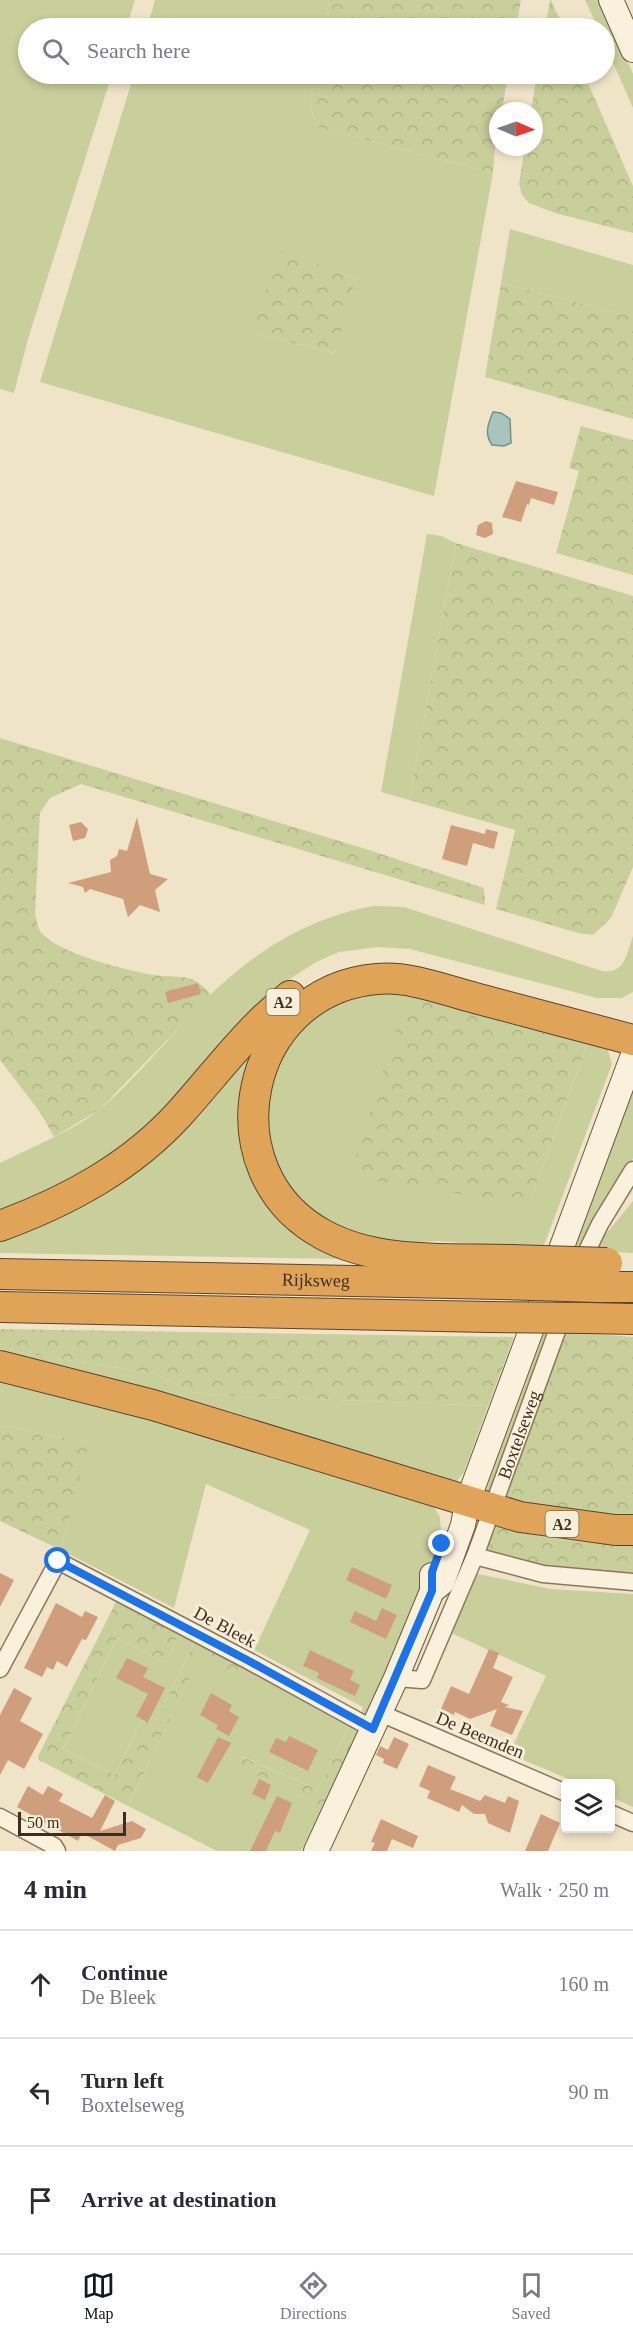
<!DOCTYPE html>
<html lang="en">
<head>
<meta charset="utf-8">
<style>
	body { margin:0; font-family:Georgia,serif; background:#f2f2f3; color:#2b2b33 }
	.controls { position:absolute; right:18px; bottom:18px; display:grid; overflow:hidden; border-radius:6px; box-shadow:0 3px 9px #0003 }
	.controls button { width:54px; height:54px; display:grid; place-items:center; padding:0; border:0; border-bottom:2px solid #e1e1e2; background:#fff; color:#2b2b33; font:30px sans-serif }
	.compass { position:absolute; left:489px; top:102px; width:54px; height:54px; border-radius:50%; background:#fff; box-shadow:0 3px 9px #0003; rotate:92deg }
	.scale { position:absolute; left:18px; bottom:15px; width:108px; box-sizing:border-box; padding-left:6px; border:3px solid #3d2e20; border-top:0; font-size:16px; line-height:21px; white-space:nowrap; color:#3d2e20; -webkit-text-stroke:4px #f7eed8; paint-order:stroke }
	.stop { position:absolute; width:18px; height:18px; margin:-14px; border:4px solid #1a73e8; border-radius:50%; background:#fff }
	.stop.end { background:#1a73e8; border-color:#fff; box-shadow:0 2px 6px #0008 }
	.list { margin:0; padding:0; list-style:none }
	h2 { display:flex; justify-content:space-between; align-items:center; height:78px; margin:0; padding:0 24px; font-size:26px }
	h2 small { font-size:20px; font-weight:400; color:#7c7c81 }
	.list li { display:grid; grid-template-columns:39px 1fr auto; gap:18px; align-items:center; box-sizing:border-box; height:108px; padding:0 24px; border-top:2px solid #e1e1e2 }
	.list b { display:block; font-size:22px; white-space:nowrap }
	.list p { margin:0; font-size:20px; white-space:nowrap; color:#7c7c81 }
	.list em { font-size:20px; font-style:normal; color:#7c7c81 }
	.icon { flex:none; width:33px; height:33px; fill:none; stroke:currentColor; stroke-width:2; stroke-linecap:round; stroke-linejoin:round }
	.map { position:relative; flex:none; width:633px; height:1851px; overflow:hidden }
	.search { position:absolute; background:#fff; box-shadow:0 3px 9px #0003; left:18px; right:18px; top:18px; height:66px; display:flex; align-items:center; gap:15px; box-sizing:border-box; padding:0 21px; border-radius:33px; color:#7c7c81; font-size:22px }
	.sheet { height:402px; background:#fff }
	nav { display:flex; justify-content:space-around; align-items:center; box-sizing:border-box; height:84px; border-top:2px solid #e1e1e2; background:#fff; font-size:16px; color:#7c7c81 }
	nav a { display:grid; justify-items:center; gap:3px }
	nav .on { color:#111827 }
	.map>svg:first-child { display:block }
	.grass { fill:#c9cf9b; fill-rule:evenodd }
	.forest { fill:url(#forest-crowns) }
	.water { fill:#a9c4bc; stroke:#6f938a; stroke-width:1.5 }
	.building { fill:#cf9f7d }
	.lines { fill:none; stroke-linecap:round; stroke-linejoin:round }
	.street-casing { stroke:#8d765c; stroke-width:19 }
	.secondary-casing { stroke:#6f573f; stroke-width:26 }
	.highway-casing { stroke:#5b4430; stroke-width:32 }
	.street { stroke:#faf1dc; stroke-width:16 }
	.secondary { stroke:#faf1dc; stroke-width:24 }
	.highway { stroke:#e0a458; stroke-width:30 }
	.highway-bridge-casing { stroke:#5b4430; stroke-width:32; stroke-linecap:butt }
	.highway-bridge { stroke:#e0a458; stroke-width:30 }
	.route { stroke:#1a73e8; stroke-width:8 }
	.labels { text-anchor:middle; stroke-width:6; stroke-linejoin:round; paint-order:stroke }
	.shield { fill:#f7eed8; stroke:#756857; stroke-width:1.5 }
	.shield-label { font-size:16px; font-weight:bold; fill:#3d2e20 }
	.street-label { font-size:18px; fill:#3d2e20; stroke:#f7eed8 }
</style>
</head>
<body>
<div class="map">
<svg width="633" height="1851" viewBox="0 0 633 1851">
	<defs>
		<pattern id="forest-crowns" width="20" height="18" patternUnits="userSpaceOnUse" patternTransform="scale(1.5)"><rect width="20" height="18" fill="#c9cf9b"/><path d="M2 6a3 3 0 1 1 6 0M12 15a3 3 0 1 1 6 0" fill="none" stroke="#aeb285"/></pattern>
	</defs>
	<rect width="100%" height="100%" fill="#f0e4c8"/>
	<g class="grass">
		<path d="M0 0H135L126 28H28V74H112L28 339 14 393 0 389Z"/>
		<path d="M155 0H329L324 28H147Z"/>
		<path d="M585 0H601L633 74V108L605 44 604 28H598Z"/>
		<path d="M134 74H315L310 106 317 127 493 173 434 496 40 382ZM278 251 356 278 334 353 254 333Z"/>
		<path d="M510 229 633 265V317L501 283Z"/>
		<path d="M427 534 441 536 456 543 409 800 381 792Z"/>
		<path d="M374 906 404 907 602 971C626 974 626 954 633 936V992L622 998H597L410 949 377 947 339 952 316 962 290 979 257 1008 158 1118 79 1178 0 1211V1163C30 1148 75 1130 100 1109 139 1076 170 1036 205 1000 251 954 308 917 374 906Z"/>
		<path d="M376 992 408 994 532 1196 590 1036 607 1047 612 1064 543 1248 434 1241 395 1243 357 1235 313 1214 288 1185 272 1153 266 1114 269 1081 298 1030 324 1010 352 997Z"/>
		<path d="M272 1020 245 1137 344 1259 0 1253V1231L58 1208Z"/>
		<path d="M633 1091V1158L491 1497 485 1487 541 1331Z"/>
		<path d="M633 1201V1253L592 1251Z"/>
		<path d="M0 1349 155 1374 192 1392 211 1395 488 1406 464 1472 454 1485 0 1361Z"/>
		<path d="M0 1372 433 1505 440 1517 441 1532 425 1583 393 1661 359 1728 363 1707 254 1650 310 1530 206 1484 174 1608 61 1550 88 1443 0 1425Z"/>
		<path d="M473 1573 551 1589 633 1594V1807L611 1797 610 1784 578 1783 509 1754 546 1676 449 1632Z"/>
		<path d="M180 1633 195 1640 157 1720 144 1714 115 1775 63 1749 117 1638 164 1662 167 1660Z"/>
		<path d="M200 1656 233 1672 245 1666 350 1723 318 1790 241 1756 236 1765 322 1807 301 1851H217L128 1806Z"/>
	</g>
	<g class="forest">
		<path d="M329 0H521L516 28H324Z"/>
		<path d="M550 0H551L564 28H545Z"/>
		<path d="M315 74H508L502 111H498L493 173 317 127 310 106Z"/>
		<path d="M537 74H584L633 186V233L555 213 529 203 522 195 519 184 525 147H534V111H531Z"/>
		<path d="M278 250 356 278 335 353 253 333Z"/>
		<path d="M501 283 633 317V419L485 377Z"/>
		<path d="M581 426 633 440V575L556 553 579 471 569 468Z"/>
		<path d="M456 543 633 596V867L611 918 593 935 578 933 496 909 515 830 409 800Z"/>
		<path d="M0 738 369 850 484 888 485 905 81 784 50 798 40 813 35 915C37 919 37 925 39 929 51 952 123 969 148 974 175 980 191 969 211 995L99 1110 54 1137 40 1112 0 1060Z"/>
		<path d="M408 994 590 1036 532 1196 523 1203 349 1177Z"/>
		<path d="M0 1329 514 1337 488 1406 212 1395 192 1392 155 1374 0 1349Z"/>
		<path d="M561 1331 633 1337V1520L501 1502Z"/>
		<path d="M0 1425 89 1443 61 1550 0 1521Z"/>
		<path d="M492 1526C538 1537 585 1544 633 1545V1577L594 1576 491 1557 485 1543Z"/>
		<path d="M117 1600 180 1633 167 1660 164 1662 117 1638 63 1749 115 1775 144 1714 157 1720 195 1640 245 1666 240 1675 200 1657 128 1806 39 1760 38 1756Z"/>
		<path d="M350 1723 359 1728 322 1807 235 1765 240 1756 318 1790Z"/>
	</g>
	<path class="water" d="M493 412 501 413 510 419 511 443 504 446 492 445C484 434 488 424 493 412Z"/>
	<g class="building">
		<path d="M516 481 558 492 554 505 531 498 529 505 527 504 521 522 502 517Z"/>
		<path d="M486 521 492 523 493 534 485 538 476 535 478 525Z"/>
		<path d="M137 817 150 874 168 879 155 890 160 912 140 905 128 917 123 899 90 889 85 893 83 887 68 883 111 872 110 860 117 856 119 849 127 851Z"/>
		<path d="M81 822 88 829 85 838 73 841 69 825Z"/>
		<path d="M451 825 485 834 486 829 498 832 494 849 473 843 467 866 442 859Z"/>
		<path d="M198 983 201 994 168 1003 165 992Z"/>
		<path d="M352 1567 392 1585 386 1599 346 1580Z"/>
		<path d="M0 1573 14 1580 0 1607Z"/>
		<path d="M56 1603 82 1617 85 1611 98 1617 86 1640 82 1639 67 1667 57 1661 53 1670 47 1667 42 1677 24 1668Z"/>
		<path d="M382 1608 397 1615 386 1639 350 1622 355 1611 376 1621Z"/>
		<path d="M489 1649 499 1653 493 1668 513 1677 501 1702 509 1705 505 1707 523 1711 512 1735 490 1726 497 1709 470 1719 455 1712 454 1715 441 1709 451 1686 469 1694Z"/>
		<path d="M310 1650 354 1671 350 1680 360 1685 355 1696 317 1678 319 1673 303 1666Z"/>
		<path d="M127 1658 148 1668 143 1677 165 1688 148 1722 136 1716 148 1694 116 1678Z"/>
		<path d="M14 1688 32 1698 20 1721 43 1734 24 1769 8 1760 0 1775V1715Z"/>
		<path d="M211 1693 232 1705 229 1711 239 1717 229 1736 216 1729 218 1725 200 1715Z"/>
		<path d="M289 1736 318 1750 308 1771 269 1752 276 1738 286 1742Z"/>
		<path d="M218 1737 231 1743 208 1783 197 1777Z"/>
		<path d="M394 1737 409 1744 397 1769 383 1763 384 1759 376 1755 380 1746 388 1750Z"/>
		<path d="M428 1765 456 1777 450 1789 480 1801 485 1795 505 1803 508 1796 519 1801 510 1833 488 1823 485 1814H474L462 1805 459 1812 427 1798 430 1791 419 1786Z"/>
		<path d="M259 1779 271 1785 265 1800 252 1794Z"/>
		<path d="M28 1786 43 1795 48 1786 63 1794 59 1801 92 1818 105 1795 115 1801 100 1831 132 1821 146 1829 141 1838 118 1845 115 1851 82 1833 78 1841 17 1807Z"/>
		<path d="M277 1796 292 1803 280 1833 275 1831 266 1851H250Z"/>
		<path d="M541 1814 560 1823 548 1851H525Z"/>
		<path d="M381 1819 418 1836 413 1848 392 1839 387 1851H371L375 1843 371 1842Z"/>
	</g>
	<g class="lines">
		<defs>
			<g id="street">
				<path d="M475 1556 543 1574 633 1582"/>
				<path d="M0 1669 58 1561 249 1661 373 1729"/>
				<path id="s1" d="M396 1678 422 1680 475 1556 584 1257 600 1224 633 1170"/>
				<path d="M380 1713 566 1793"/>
				<path d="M610 1813 633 1823"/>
				<path d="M0 1817 54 1846 57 1851"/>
			</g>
			<g id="secondary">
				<path d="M611 0 633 50"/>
				<path d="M432 1591 442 1583 463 1525 467 1503 633 1055"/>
				<path d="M316 1851 396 1678 432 1591V1575"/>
			</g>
			<g id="highway">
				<path d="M0 1226C68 1201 131 1167 180 1113 216 1073 248 1029 290 996"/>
				<path d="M511 1260C450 1258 379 1265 324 1235 206 1172 244 990 377 979 410 976 444 990 475 998 528 1012 580 1026 633 1040"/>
				<path id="s2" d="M0 1274 502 1284"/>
				<path d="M598 1287H633"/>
				<path d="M0 1307 489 1317"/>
				<path d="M587 1318 633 1319"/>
				<path d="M0 1366 153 1405 520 1517 615 1530H633"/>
			</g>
		</defs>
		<use href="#street" class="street-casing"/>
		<use href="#secondary" class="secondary-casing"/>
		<use href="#highway" class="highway-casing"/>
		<use href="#street" class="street"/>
		<use href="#secondary" class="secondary"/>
		<use href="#highway" class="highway"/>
		<defs>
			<g id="highway-bridge">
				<path d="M511 1260 607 1263"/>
				<path d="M502 1284 598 1287"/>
				<path d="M489 1317 587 1318"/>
			</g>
		</defs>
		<use href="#highway-bridge" class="highway-bridge-casing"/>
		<use href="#highway-bridge" class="highway-bridge"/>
	</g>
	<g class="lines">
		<path class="route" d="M58 1561 249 1661 373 1729 432 1591V1572L442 1544"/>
	</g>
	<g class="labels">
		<g class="shield">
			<rect x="266.5" y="989" width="33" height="26" rx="4.5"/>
			<rect x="545.5" y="1511" width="33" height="26" rx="4.5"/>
		</g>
		<g class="shield-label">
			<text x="283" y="1008">A2</text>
			<text x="562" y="1530">A2</text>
		</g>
		<g class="street-label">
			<text dy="6" stroke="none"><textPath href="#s2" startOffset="316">Rijksweg</textPath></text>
			<text dy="6" stroke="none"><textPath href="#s1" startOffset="290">Boxtelseweg</textPath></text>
			<text transform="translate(225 1627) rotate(28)" y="6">De Bleek</text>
			<text transform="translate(480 1735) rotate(23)" y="6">De Beemden</text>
		</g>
	</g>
</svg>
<div class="controls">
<button><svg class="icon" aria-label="layers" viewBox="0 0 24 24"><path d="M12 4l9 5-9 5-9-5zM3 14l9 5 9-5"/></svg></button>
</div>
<svg class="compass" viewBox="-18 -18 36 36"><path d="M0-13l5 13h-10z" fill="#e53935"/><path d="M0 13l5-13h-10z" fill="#7c7c81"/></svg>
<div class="scale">50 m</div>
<div class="stop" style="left:58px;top:1561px"></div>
<div class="stop end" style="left:442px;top:1544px"></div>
<div class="search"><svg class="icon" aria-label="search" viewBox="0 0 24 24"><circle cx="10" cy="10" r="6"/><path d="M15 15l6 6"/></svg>Search here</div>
</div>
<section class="sheet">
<h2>4 min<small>Walk · 250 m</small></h2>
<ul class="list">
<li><svg class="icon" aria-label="ahead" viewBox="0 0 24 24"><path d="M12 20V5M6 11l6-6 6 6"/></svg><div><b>Continue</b><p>De Bleek</p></div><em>160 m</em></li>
<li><svg class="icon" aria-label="left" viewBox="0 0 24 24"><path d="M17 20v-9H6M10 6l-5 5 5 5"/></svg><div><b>Turn left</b><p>Boxtelseweg</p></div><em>90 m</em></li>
<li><svg class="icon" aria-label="arrive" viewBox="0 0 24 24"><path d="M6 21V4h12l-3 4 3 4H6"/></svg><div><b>Arrive at destination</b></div></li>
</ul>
</section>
<nav>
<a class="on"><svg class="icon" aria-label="map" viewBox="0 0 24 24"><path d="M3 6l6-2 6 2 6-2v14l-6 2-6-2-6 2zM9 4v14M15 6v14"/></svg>Map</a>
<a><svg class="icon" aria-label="directions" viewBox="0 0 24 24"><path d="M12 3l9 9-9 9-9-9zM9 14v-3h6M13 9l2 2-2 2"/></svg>Directions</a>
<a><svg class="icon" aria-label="saved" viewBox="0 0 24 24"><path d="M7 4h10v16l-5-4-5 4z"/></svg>Saved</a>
</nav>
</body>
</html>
